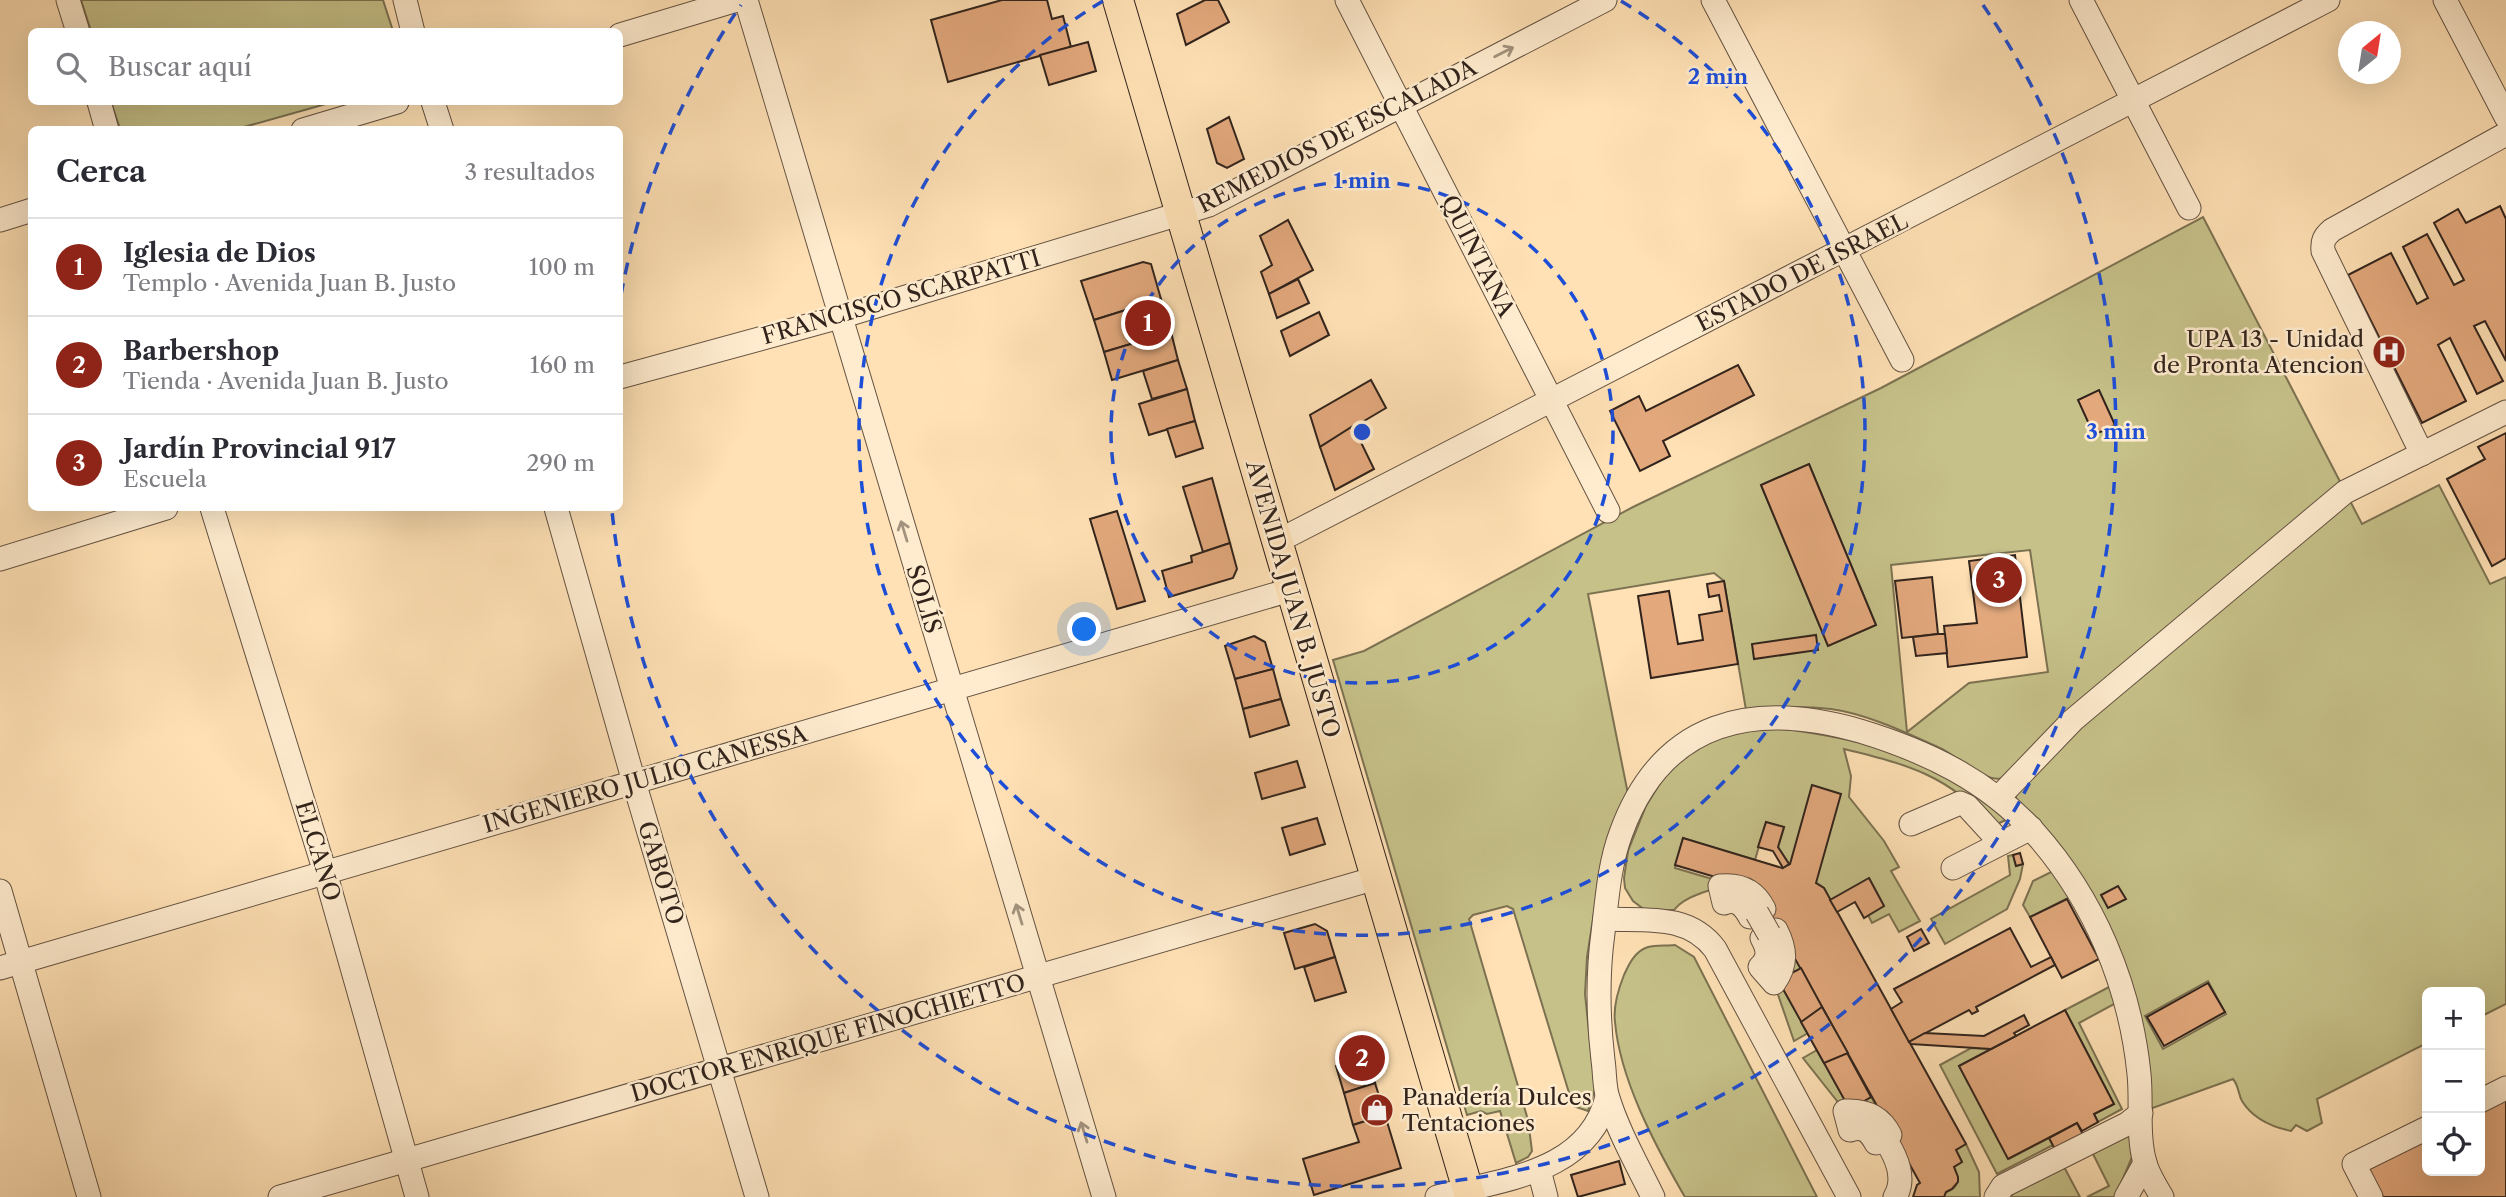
<!DOCTYPE html>
<html lang="es">
<head>
<meta charset="utf-8">
<style>
	body { margin:0; font-family:"Libre Caslon Text",serif; background:#f7f7f7; color:#2b2b33 }
	.controls { position:absolute; right:21px; bottom:21px; display:grid; overflow:hidden; border-radius:10px; box-shadow:0 7px 28px #0002 }
	.controls button { width:63px; height:63px; display:grid; place-items:center; padding:0; border:0; border-bottom:2px solid #e1e1e2; background:#fff; color:#2b2b33; font:35px sans-serif }
	.compass { position:absolute; left:2338px; top:21px; width:63px; height:63px; border-radius:50%; background:#fff; box-shadow:0 7px 28px #0002; rotate:30deg }
	.you { position:absolute; left:1085px; top:630px; width:24px; height:24px; margin:-18px; border:5px solid #fff; border-radius:50%; background:#1a73e8; box-shadow:0 0 0 10px #1a73e833 }
	.badge { display:grid; place-items:center; width:46px; height:46px; border-radius:50%; background:#8f2418; color:#fff; font-size:23px; font-weight:700 }
	.pin { position:absolute; translate:-50% -50%; border:4px solid #fff; box-shadow:0 2px 7px #0006 }
	.list { margin:0; padding:0; list-style:none }
	h2 { display:flex; justify-content:space-between; align-items:center; height:91px; margin:0; padding:0 28px; font-size:30px }
	h2 small { font-size:23px; font-weight:400; color:#7c7c81 }
	.list li { display:grid; grid-template-columns:46px 1fr auto; gap:21px; align-items:center; box-sizing:border-box; height:98px; padding:0 28px; border-top:2px solid #e1e1e2 }
	.list b { display:block; font-size:26px; white-space:nowrap }
	.list p { margin:0; font-size:23px; white-space:nowrap; color:#7c7c81 }
	.list em { font-size:23px; font-style:normal; color:#7c7c81 }
	.icon { flex:none; width:38px; height:38px; fill:none; stroke:currentColor; stroke-width:2; stroke-linecap:round; stroke-linejoin:round }
	.map { position:relative; flex:none; width:2506px; height:1197px; overflow:hidden }
	.search { position:absolute; background:#fff; box-shadow:0 7px 28px #0002; left:28px; top:28px; width:595px; height:77px; display:flex; align-items:center; gap:18px; box-sizing:border-box; padding:0 24px; border-radius:10px; color:#7c7c81; font-size:26px }
	.panel { position:absolute; background:#fff; box-shadow:0 7px 28px #0002; left:28px; top:126px; width:595px; height:385px; border-radius:10px }
	.map>svg:first-child { display:block }
	.green { fill:#c6c189; stroke:#7c7252; stroke-width:2; fill-rule:evenodd }
	.building { fill:#e3a97d; stroke:#31231c; stroke-width:2 }
	.lines { fill:none; stroke-linecap:round; stroke-linejoin:round }
	.minor-casing { stroke:#645242; stroke-width:25 }
	.major-casing { stroke:#31231c; stroke-width:32 }
	.minor { stroke:#ffeccf; stroke-width:23 }
	.major { stroke:#ffe1b5; stroke-width:30 }
	.minor-bridge-casing { stroke:#645242; stroke-width:25; stroke-linecap:butt }
	.minor-bridge { stroke:#ffeccf; stroke-width:23 }
	.oneway { stroke:#a2927e }
	.ring { fill:none; stroke:#1d4ed8; stroke-width:3.5; stroke-dasharray:12 9 }
	.labels { text-anchor:middle; stroke-width:5; stroke-linejoin:round; paint-order:stroke }
	.street-label { font-size:23px; fill:#31231c; stroke:#ffeccf }
	.poi-label { font-size:23px; fill:#31231c; stroke:#ffeccf; text-anchor:end }
	.centre { fill:#1d4ed8; stroke:#ffeccf; stroke-width:3.5 }
	.ring-label { font-size:21px; text-anchor:middle; font-weight:bold; fill:#1d4ed8; stroke:#ffeccf; stroke-width:5; stroke-linejoin:round; paint-order:stroke }
</style>
</head>
<body>
<div class="map">
<svg width="2506" height="1197" viewBox="0 0 2506 1197">
	<rect width="100%" height="100%" fill="#ffe1b5"/>
	<filter id="stains"><feTurbulence type="fractalNoise" baseFrequency=".00286" numOctaves="4"/><feColorMatrix values="0 0 0 0 .2 0 0 0 0 .09 0 0 0 0 .02 0 0 0 .5 -.17"/></filter>
	<radialGradient id="worn" r=".72"><stop offset=".6" stop-color="#630" stop-opacity="0"/><stop offset="1" stop-color="#630" stop-opacity=".3"/></radialGradient>
	<g class="green">
		<path d="M81 0H383L393 31H91Z"/>
		<path d="M111 102H333L237 129H120Z"/>
		<path d="M2203 217 2362 524 2439 485 2490 584 2506 577V1004L2480 1017V992H2427V1043L2317 1099 2322 1123 2307 1131 2296 1125 2291 1131C2272 1127 2253 1119 2242 1101 2238 1094 2239 1086 2233 1079L2150 1109 2139 1019 2016 801V792L2003 778C1988 784 1957 757 1942 749 1909 734 1868 714 1831 709 1804 706 1773 707 1746 710L1724 581 1714 573 1588 594 1628 794 1602 862 1587 957 1585 994 1595 1089 1588 1111 1573 1106 1513 909 1507 906 1473 915 1469 919 1528 1120 1532 1151 1528 1157 1516 1163 1500 1111 1487 1114 1481 1111 1467 1115 1333 660 1364 651 1633 507 1881 388ZM1809 464 1876 625 1828 646 1761 485ZM2030 550 2048 672 1969 683 1907 732 1891 565ZM2208 981 2226 1014 2163 1049 2145 1016Z"/>
		<path d="M1768 727C1836 735 1905 748 1965 785 1980 794 1994 808 2008 819L1993 826C1949 775 1906 764 1844 749L1851 776 1849 797 1884 841 1899 867 1891 871 1920 921 1899 932 1889 914 1872 923 1868 915 1884 906 1869 878 1830 900 1824 888 1789 864 1778 847 1784 828 1766 822 1755 860 1683 838 1675 868 1736 886C1718 886 1684 896 1674 910H1645L1633 901 1625 888 1624 878 1628 851 1646 806 1672 764 1711 739Z"/>
		<path d="M2013 855 2016 866 2023 864 2020 879 2007 909 1945 944 1931 919 2010 875 2008 856Z"/>
		<path d="M2053 871 2070 897 2030 917 2023 905 2033 881Z"/>
		<path d="M1778 929 1801 968 1808 1033 1794 1041 1774 983Z"/>
		<path d="M1675 945 1694 957 1817 1197H1685L1682 1192C1654 1143 1620 1079 1615 1022 1613 1006 1618 990 1624 975 1629 964 1635 951 1648 947 1656 945 1666 946 1675 945Z"/>
		<path d="M2111 986 2116 1003 2079 1023 2122 1109 2098 1122 2094 1114 2114 1104 2065 1010Z"/>
		<path d="M1971 1048 1991 1049 1959 1066 2009 1159 2049 1138 2053 1145 1997 1174 1940 1065Z"/>
		<path d="M1817 1050 1846 1102 1859 1104 1871 1097 1893 1134 1845 1111 1803 1058Z"/>
		<path d="M2129 1129 2133 1155 2115 1197H2087L2109 1186 2090 1148Z"/>
		<path d="M1966 1144 1979 1172 1980 1197H1944L1946 1192C1960 1188 1959 1178 1954 1167L1962 1162 1956 1150Z"/>
		<path d="M2062 1163 2080 1197H2010L2024 1182Z"/>
	</g>
	<g class="building">
		<path d="M1002 0H1047L1052 19 1063 16 1071 47 948 82 931 20Z"/>
		<path d="M1205 0H1218L1229 22 1186 45 1177 14Z"/>
		<path d="M1088 42 1096 71 1049 85 1040 55Z"/>
		<path d="M1229 117 1244 159 1227 168 1217 163 1207 129Z"/>
		<path d="M2500 206 2506 219V361L2485 321 2474 326 2503 381 2477 394 2450 338 2438 345 2466 401 2422 423 2348 275 2391 253 2417 304 2428 298 2403 247 2427 234 2454 285 2464 280 2434 223 2458 209 2466 223Z"/>
		<path d="M1288 220 1313 270 1269 294 1261 272 1272 265 1260 236Z"/>
		<path d="M1143 262 1151 264 1161 299 1094 320 1081 281Z"/>
		<path d="M1298 279 1309 303 1277 318 1269 294Z"/>
		<path d="M1161 299 1171 332 1104 352 1094 320Z"/>
		<path d="M1319 312 1329 335 1290 356 1281 331Z"/>
		<path d="M1171 332 1178 360 1112 380 1104 352Z"/>
		<path d="M1178 360 1187 389 1152 399 1143 371Z"/>
		<path d="M1738 365 1754 395 1663 441 1670 456 1640 471 1610 411 1639 396 1646 411Z"/>
		<path d="M1371 380 1386 408 1320 447 1310 415Z"/>
		<path d="M1187 389 1195 421 1149 435 1139 404Z"/>
		<path d="M2099 390 2115 425 2094 435 2078 400Z"/>
		<path d="M1195 421 1203 448 1176 457 1167 429Z"/>
		<path d="M1353 426 1374 469 1335 490 1320 447Z"/>
		<path d="M2506 433V558L2492 566 2447 479 2485 459 2478 447Z"/>
		<path d="M1809 464 1876 625 1828 646 1761 485Z"/>
		<path d="M1212 478 1230 543 1203 552 1183 487Z"/>
		<path d="M1117 511 1145 601 1117 609 1090 519Z"/>
		<path d="M1230 543 1237 569 1233 578 1169 597 1162 571 1192 562 1191 556Z"/>
		<path d="M2015 555 2027 657 1948 667 1944 626 1977 623 1969 561Z"/>
		<path d="M1932 577 1938 634 1902 638 1895 581Z"/>
		<path d="M1724 581 1738 664 1651 678 1638 596 1669 591 1678 644 1703 640 1699 615 1722 611 1719 595 1709 597 1707 584Z"/>
		<path d="M1938 634H1945L1947 653 1916 656 1913 637Z"/>
		<path d="M1816 635 1818 650 1754 659 1752 644Z"/>
		<path d="M1254 636 1265 642 1273 669 1235 679 1225 646Z"/>
		<path d="M1273 669 1281 699 1243 709 1235 679Z"/>
		<path d="M1281 699 1289 725 1250 737 1243 709Z"/>
		<path d="M1297 761 1305 787 1262 799 1255 773Z"/>
		<path d="M1812 785 1841 794 1816 883 1824 888 1966 1144 1956 1150 1962 1162 1954 1167 1958 1177V1182L1952 1189 1946 1192 1944 1197H1913L1917 1185 1920 1183 1755 887 1752 888 1675 865 1683 838 1782 868 1790 864Z"/>
		<path d="M1317 818 1325 844 1290 855 1282 828Z"/>
		<path d="M1766 822 1784 827 1778 847 1789 864 1783 868 1773 851 1758 847Z"/>
		<path d="M2020 853 2023 864 2016 866 2013 855Z"/>
		<path d="M1869 878 1884 906 1864 918 1855 902 1837 912 1830 900Z"/>
		<path d="M2118 886 2126 899 2108 908 2101 895Z"/>
		<path d="M2067 899 2099 959 2062 978 2030 917Z"/>
		<path d="M1315 924 1327 931 1335 957 1295 969 1284 933Z"/>
		<path d="M2010 928 2031 967 2051 957 2055 965 1976 1007 1978 1011 1972 1014 1969 1010 1909 1042 1891 1009 1902 1002 1894 989Z"/>
		<path d="M1921 929 1929 943 1914 951 1907 937Z"/>
		<path d="M1335 957 1346 992 1315 1001 1304 967Z"/>
		<path d="M1801 968 1871 1097 1859 1104 1846 1102 1844 1099 1783 989 1786 976Z"/>
		<path d="M2208 983 2225 1012 2164 1046 2147 1017Z"/>
		<path d="M1822 1007 1848 1053 1824 1063 1801 1022Z"/>
		<path d="M2065 1010 2114 1104 2094 1114 2098 1122 2082 1131 2077 1123 2008 1159 1959 1066Z"/>
		<path d="M2024 1015 2029 1025 2014 1033 2016 1036 1991 1049 1911 1044 1909 1042 1925 1033 1984 1036Z"/>
		<path d="M1365 1052 1375 1083 1344 1093 1336 1066 1341 1064 1339 1060Z"/>
		<path d="M1375 1083 1385 1115 1353 1125 1344 1093Z"/>
		<path d="M2506 1090V1197H2383L2365 1163 2427 1131V1171H2480V1104Z"/>
		<path d="M1385 1115 1401 1168 1314 1195 1303 1159 1359 1142 1353 1125Z"/>
		<path d="M2077 1123 2090 1148 2062 1163 2049 1138Z"/>
		<path d="M1619 1161 1625 1184 1578 1197 1571 1175Z"/>
	</g>
	<g class="lines">
		<defs>
			<g id="minor">
				<path d="M68 0 78 32"/>
				<path d="M405 0 413 32"/>
				<path d="M746 0 1104 1197"/>
				<path d="M1347 0 1608 511"/>
				<path d="M1713 0 1902 360"/>
				<path d="M2081 0 2189 208"/>
				<path d="M2445 0 2506 117"/>
				<path d="M620 35 737 0"/>
				<path d="M99 102 107 130"/>
				<path d="M433 102 442 130"/>
				<path d="M303 130 397 102"/>
				<path d="M0 220 32 210"/>
				<path d="M620 377 840 317 1209 205 1605 0"/>
				<path d="M2422 454 2323 251C2322 241 2324 237 2332 230L2506 134"/>
				<path d="M212 508 325 872 417 1197"/>
				<path d="M556 508 634 782 757 1197"/>
				<path d="M1276 542 2328 0"/>
				<path d="M0 559 166 508"/>
				<path d="M1998 798 2073 720 2345 492 2506 412"/>
				<path d="M1911 824 1960 803 1967 806 2001 843"/>
				<path d="M1953 868 2031 828"/>
				<path d="M1720 886C1741 884 1755 891 1764 909L1750 917C1744 906 1737 898 1724 903Z"/>
				<path d="M0 891 89 1197"/>
				<path d="M1605 919C1645 921 1688 913 1715 949L1849 1197"/>
				<path d="M1776 930C1786 949 1787 965 1774 983L1760 967C1770 957 1768 949 1762 938Z"/>
				<path d="M0 968 1290 590"/>
				<path d="M2480 1101 2506 1088"/>
				<path d="M1845 1111C1865 1110 1881 1117 1890 1135L1876 1143C1870 1132 1863 1125 1850 1130Z"/>
				<path d="M1876 1127C1891 1146 1909 1174 1895 1197"/>
				<path d="M1539 1170 1546 1197"/>
				<path d="M280 1197 1376 878"/>
				<path d="M1437 1197C1501 1179 1588 1174 1607 1097"/>
				<path d="M1653 1197C1638 1166 1618 1131 1608 1098 1604 1087 1605 1073 1603 1060 1598 1017 1597 977 1603 933 1607 900 1609 865 1621 833 1662 720 1752 700 1860 731 1926 751 1987 780 2034 832 2094 899 2130 985 2139 1074 2142 1102 2137 1135 2145 1163 2148 1174 2156 1187 2162 1197"/>
				<path d="M1996 1197 2003 1186 2127 1124 2141 1113"/>
				<path d="M2126 1197 2145 1163"/>
				<path d="M2371 1197 2354 1164 2427 1128"/>
			</g>
			<path id="major" d="M1118 0 1470 1197"/>
		</defs>
		<use href="#minor" class="minor-casing"/>
		<use href="#major" class="major-casing"/>
		<use href="#minor" class="minor"/>
		<use href="#major" class="major"/>
		<defs>
			<path id="minor-bridge" d="M1757 913 1769 934"/>
		</defs>
		<use href="#minor-bridge" class="minor-bridge-casing"/>
		<use href="#minor-bridge" class="minor-bridge"/>
	</g>
	<defs><path id="oneway-shaft" d="M-6 0H5M1.5-3L5.5 0L1.5 3" fill="none" stroke-width="1.6" stroke-linecap="round" stroke-linejoin="round" transform="scale(1.75)"/></defs>
	<g class="oneway">
		<use href="#oneway-shaft" transform="translate(1504 52) rotate(-27)"/>
		<use href="#oneway-shaft" transform="translate(904 531) rotate(-107)"/>
		<use href="#oneway-shaft" transform="translate(1019 914) rotate(-107)"/>
		<use href="#oneway-shaft" transform="translate(1084 1132) rotate(-107)"/>
	</g>
	<g class="ring">
		<circle cx="1362" cy="432" r="251"/>
		<path d="M1621 1A503 503 0 1 1 1103 1"/>
		<path d="M621 295A754 754 0 0 1 741 5M1983 5A754 754 0 1 1 612 511"/>
	</g>
	<defs>
		<symbol id="hospital-disc" viewBox="-11 -11 22 22"><circle r="9.5" fill="#8f2418" stroke="#ffeccf"/><path d="M-5-5h3v3.5h4V-5h3V5h-3V1.5h-4V5h-3Z" fill="#fff"/></symbol>
		<symbol id="shop-disc" viewBox="-11 -11 22 22"><circle r="9.5" fill="#8f2418" stroke="#ffeccf"/><path d="M-5-2.5h2.3a2.7 3.5 0 0 1 5.4 0H5L5.5 6h-11ZM-1.5-2.5h3a1.5 2.3 0 0 0-3 0Z" fill="#fff"/></symbol>
	</defs>
	<g fill-rule="evenodd">
		<use href="#hospital-disc" x="2370" y="333" width="38" height="38"/>
		<use href="#shop-disc" x="1358" y="1091" width="38" height="38"/>
	</g>
	<g class="labels">
		<g class="street-label">
			<text transform="translate(1337 136) rotate(-27)" y="8">REMEDIOS DE ESCALADA</text>
			<text transform="translate(1478 256) rotate(63)" y="8">QUINTANA</text>
			<text transform="translate(1802 272) rotate(-27)" y="8">ESTADO DE ISRAEL</text>
			<text transform="translate(901 297) rotate(-16)" y="8">FRANCISCO SCARPATTI</text>
			<text transform="translate(924 599) rotate(73)" y="8">SOLÍS</text>
			<text transform="translate(1293 599) rotate(74)" y="8">AVENIDA JUAN B. JUSTO</text>
			<text transform="translate(645 779) rotate(-16)" y="8">INGENIERO JULIO CANESSA</text>
			<text transform="translate(318 851) rotate(73)" y="8">ELCANO</text>
			<text transform="translate(661 873) rotate(73)" y="8">GABOTO</text>
			<text transform="translate(828 1038) rotate(-16)" y="8">DOCTOR ENRIQUE FINOCHIETTO</text>
		</g>
		<g class="poi-label">
			<text x="2364" y="347">UPA 13 - Unidad<tspan x="2364" dy="26">de Pronta Atencion</tspan></text>
			<text x="1402" y="1105" text-anchor="start">Panadería Dulces<tspan x="1402" dy="26">Tentaciones</tspan></text>
		</g>
	</g>
	<circle cx="1362" cy="432" r="10" class="centre"/>
	<g class="ring-label">
		<text x="1718" y="84">2 min</text>
		<text x="1362" y="188">1 min</text>
		<text x="2116" y="439">3 min</text>
	</g>
	<rect width="100%" height="100%" filter="url(#stains)"/>
	<rect width="100%" height="100%" fill="url(#worn)"/>
</svg>
<div class="controls">
<button>+</button>
<button>−</button>
<button><svg class="icon" aria-label="locate" viewBox="0 0 24 24"><circle cx="12" cy="12" r="6"/><path d="M12 2v4M12 18v4M2 12h4M18 12h4"/></svg></button>
</div>
<svg class="compass" viewBox="-18 -18 36 36"><path d="M0-13l5 13h-10z" fill="#e53935"/><path d="M0 13l5-13h-10z" fill="#7c7c81"/></svg>
<div class="you"></div>
<div class="pin badge" style="left:1148px;top:323px">1</div>
<div class="pin badge" style="left:1362px;top:1058px">2</div>
<div class="pin badge" style="left:1999px;top:580px">3</div>
<div class="search"><svg class="icon" aria-label="search" viewBox="0 0 24 24"><circle cx="10" cy="10" r="6"/><path d="M15 15l6 6"/></svg>Buscar aquí</div>
<section class="panel">
<h2>Cerca<small>3 resultados</small></h2>
<ul class="list">
<li><span class="badge">1</span><div><b>Iglesia de Dios</b><p>Templo · Avenida Juan B. Justo</p></div><em>100 m</em></li>
<li><span class="badge">2</span><div><b>Barbershop</b><p>Tienda · Avenida Juan B. Justo</p></div><em>160 m</em></li>
<li><span class="badge">3</span><div><b>Jardín Provincial 917</b><p>Escuela</p></div><em>290 m</em></li>
</ul>
</section>
</div>
</body>
</html>
